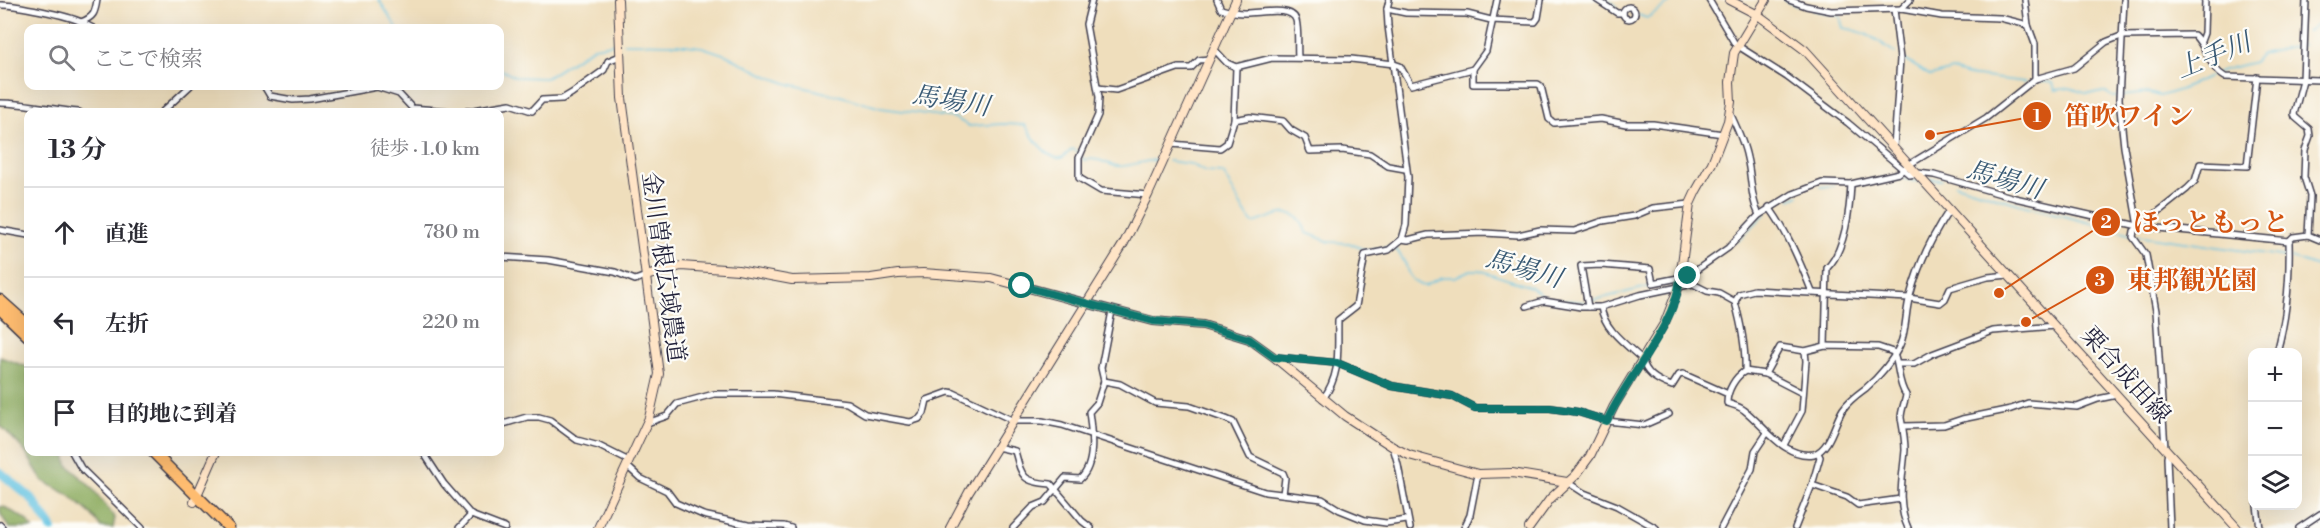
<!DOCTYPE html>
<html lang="ja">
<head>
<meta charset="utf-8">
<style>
	body { margin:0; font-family:"Libre Bodoni","Noto Serif JP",serif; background:#f7f7f7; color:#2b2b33 }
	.controls { position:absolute; right:18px; bottom:18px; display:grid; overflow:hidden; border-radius:12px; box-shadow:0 6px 24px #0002 }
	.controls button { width:54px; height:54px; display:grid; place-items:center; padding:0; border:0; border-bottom:2px solid #e1e1e2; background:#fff; color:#2b2b33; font:30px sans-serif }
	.stop { position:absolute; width:18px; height:18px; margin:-14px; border:4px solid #0f766e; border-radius:50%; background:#fff }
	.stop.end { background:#0f766e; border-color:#fff; box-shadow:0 2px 6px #0008 }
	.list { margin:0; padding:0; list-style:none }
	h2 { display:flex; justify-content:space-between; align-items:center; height:78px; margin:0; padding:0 24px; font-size:26px }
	h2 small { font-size:20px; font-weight:400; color:#7c7c81 }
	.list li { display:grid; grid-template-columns:39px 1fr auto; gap:18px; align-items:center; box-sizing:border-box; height:90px; padding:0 24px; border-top:2px solid #e1e1e2 }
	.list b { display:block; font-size:22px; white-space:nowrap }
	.list em { font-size:20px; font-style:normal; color:#7c7c81 }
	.icon { flex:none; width:33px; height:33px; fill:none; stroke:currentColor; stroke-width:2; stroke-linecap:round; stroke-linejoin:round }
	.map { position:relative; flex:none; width:2320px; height:528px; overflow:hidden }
	.search { position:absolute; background:#fff; box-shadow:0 6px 24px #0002; left:24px; top:24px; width:480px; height:66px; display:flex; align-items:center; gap:15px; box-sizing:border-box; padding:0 21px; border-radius:12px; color:#7c7c81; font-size:22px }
	.panel { position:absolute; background:#fff; box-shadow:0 6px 24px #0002; left:24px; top:108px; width:480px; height:348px; border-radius:12px }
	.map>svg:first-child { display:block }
	.forest { fill:#8cab5f; stroke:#57664d; stroke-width:1.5 }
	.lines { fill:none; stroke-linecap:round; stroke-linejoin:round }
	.stream { stroke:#63c2e1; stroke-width:1.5 }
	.river { stroke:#63c2e1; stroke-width:9 }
	.street-casing { stroke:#413e4e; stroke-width:8 }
	.secondary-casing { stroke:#413e4e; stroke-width:10 }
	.highway-casing { stroke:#413e4e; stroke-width:13 }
	.street { stroke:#fff; stroke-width:5 }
	.secondary { stroke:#ffe4c6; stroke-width:8 }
	.highway { stroke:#febc70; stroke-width:10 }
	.route { stroke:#0f766e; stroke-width:8 }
	.labels { text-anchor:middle; stroke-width:4.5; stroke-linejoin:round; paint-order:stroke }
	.street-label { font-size:24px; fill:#22223b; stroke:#fdfcf7 }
	.water-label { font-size:26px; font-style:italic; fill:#395a75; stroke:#fdfcf7 }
	.leader { fill:none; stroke:#d45411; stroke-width:2 }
	.callout-dot { fill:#d45411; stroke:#fdfcf7; stroke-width:2 }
	.mark-label { font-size:18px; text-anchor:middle; font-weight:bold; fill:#fff }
	.callout-label { font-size:26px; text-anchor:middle; font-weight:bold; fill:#d45411; stroke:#fdfcf7; stroke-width:4.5; stroke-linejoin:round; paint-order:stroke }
</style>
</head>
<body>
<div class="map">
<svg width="2320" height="528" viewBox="0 0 2320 528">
	<rect width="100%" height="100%" fill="#fdfcf7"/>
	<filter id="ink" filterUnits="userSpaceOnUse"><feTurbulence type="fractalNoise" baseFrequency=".0167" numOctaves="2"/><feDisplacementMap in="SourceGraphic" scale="12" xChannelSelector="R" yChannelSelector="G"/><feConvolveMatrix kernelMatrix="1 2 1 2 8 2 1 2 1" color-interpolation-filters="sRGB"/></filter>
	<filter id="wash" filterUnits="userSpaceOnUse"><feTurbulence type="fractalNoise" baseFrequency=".008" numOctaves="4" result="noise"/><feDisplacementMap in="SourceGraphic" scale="24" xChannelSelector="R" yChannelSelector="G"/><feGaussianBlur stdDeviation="1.35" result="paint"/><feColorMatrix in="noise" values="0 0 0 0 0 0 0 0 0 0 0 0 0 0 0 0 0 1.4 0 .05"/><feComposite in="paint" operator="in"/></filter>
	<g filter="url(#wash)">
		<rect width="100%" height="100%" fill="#efdebc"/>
		<g class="forest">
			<path d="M0 357 28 367V452H65L67 464 92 488 115 518 113 528 101 527 92 515 69 495 43 481 24 450 0 425Z"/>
			<path d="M3 506 25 519 33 528H9L0 513V507Z"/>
		</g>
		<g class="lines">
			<g class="stream">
				<path d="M379 0 397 28"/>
				<path d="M1607 0 1616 6"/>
				<path d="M1784 0 1797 6"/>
				<path d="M1813 10 1840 16 1843 28C1865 31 1878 40 1895 53"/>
				<path d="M1638 15 1647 18 1674 0"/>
				<path d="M2307 32 2317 24H2320"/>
				<path d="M624 43 677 44 702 47 726 55 767 76 789 84 841 96 881 108 955 118 969 126 1003 124 1025 125C1031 135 1048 161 1061 158 1065 157 1069 151 1073 149L1079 153"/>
				<path d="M1902 58 1931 76 1952 70 1968 75 2025 82"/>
				<path d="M500 69 515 77 546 78 594 47 616 43"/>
				<path d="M2039 81 2053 83 2055 90 2070 88 2085 93H2107L2113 97 2148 93 2160 96 2180 90 2220 71 2254 62 2261 54 2302 45"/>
				<path d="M1082 157 1084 160C1101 157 1104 164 1117 166 1128 168 1145 159 1160 160"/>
				<path d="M1168 161 1191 164 1205 172 1223 173C1230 183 1245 217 1253 223 1268 220 1288 205 1300 220 1303 223 1304 229 1307 233L1330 242 1349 243 1367 251 1389 247"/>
				<path d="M1897 176 1913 181H1918"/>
				<path d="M1925 179 1942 180"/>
				<path d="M1955 184 2022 205 2132 234"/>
				<path d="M1820 187 1833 186"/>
				<path d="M1790 199 1799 195"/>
				<path d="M2137 235 2286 257"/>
				<path d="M1737 242 1765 214"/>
				<path d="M1393 249 1397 250 1406 265 1408 273 1413 280 1421 285 1425 286 1442 277H1455L1470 270H1479L1531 287 1549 299 1585 302"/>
				<path d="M2291 258 2320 268"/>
				<path d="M1663 284 1676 282"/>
				<path d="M1590 301 1652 286"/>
			</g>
			<path class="river" d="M0 472 32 499 52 528"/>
		</g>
	</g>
	<g filter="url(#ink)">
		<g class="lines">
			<defs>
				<g id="street">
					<path d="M1092 0 1086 24 1099 97 1098 115 1079 158V178L1101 191 1148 195"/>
					<path d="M1217 0 1221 9C1228 11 1236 13 1244 13 1256 14 1292 5 1296 20 1299 31 1297 46 1298 57"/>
					<path d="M1597 0 1617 13H1623"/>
					<path d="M1709 0 1735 44 1787 77 1848 123 1910 175 1918 173 1934 175 2015 198 2138 226 2289 241 2293 237 2308 235 2320 240"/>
					<path d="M1789 0 1806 6 1831 11 1901 9 1942 16 2000 18 2028 25 2035 44V79"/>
					<path d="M2025 0 2028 25"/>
					<path d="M2124 0 2119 99 2124 147 2138 226"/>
					<path d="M2306 0 2303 80 2294 114 2295 117 2309 129 2310 136 2305 150 2304 177 2310 196 2308 235"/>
					<path d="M0 5C13 4 70 16 81 22 94 17 95 13 97 0"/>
					<circle cx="1629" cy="13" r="6"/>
					<path d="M1387 9 1406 13 1467 14 1491 20 1535 22 1538 18 1541 0"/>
					<path d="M1894 9 1900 59 1894 147"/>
					<path d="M1901 9 1910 0"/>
					<path d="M81 22 93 28"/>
					<path d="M2201 41 2204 33 2205 0"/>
					<path d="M1214 49 1227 63 1236 67 1272 58 1351 59 1394 64 1400 66 1411 85 1473 69 1486 51 1497 0"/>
					<path d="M1473 69V84H1538L1541 86 1549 119 1554 123 1601 119 1626 124H1653L1723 134"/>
					<path d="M264 86 270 96 293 100 310 99 377 87 399 94 412 108 461 112 510 104 532 111 542 100 562 99 572 93 604 70 608 61 620 56"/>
					<path d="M1098 88 1116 90 1178 68H1191L1199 60 1209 59"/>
					<path d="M0 103C28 103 52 110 79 112"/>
					<path d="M162 112 190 86"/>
					<path d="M1730 113C1737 128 1744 142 1747 158 1752 177 1750 197 1759 215"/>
					<path d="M1234 120 1250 117 1283 121 1291 130 1305 138 1310 151 1342 150 1370 154 1388 166 1405 169"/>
					<path d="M1171 144 1220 148 1227 143 1234 120 1236 67"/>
					<path d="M1769 207C1788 233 1800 262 1812 292"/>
					<path d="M0 230 28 235"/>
					<path d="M1402 239 1408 240 1428 235 1485 233 1518 235 1540 230 1574 231 1603 221 1634 216 1653 208 1690 204"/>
					<path d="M500 257 548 260 615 272 635 280 646 276"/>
					<path d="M1735 302 1739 294 1754 290 1909 298 1940 303 1945 299 1950 288 1988 277 2009 275"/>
					<path d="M1527 306 1544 301 1581 307H1601L1640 295 1693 284 1707 291 1719 293 1735 302C1741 324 1746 348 1745 371 1735 377 1727 391 1727 403 1733 405 1739 406 1744 410 1765 426 1784 459 1814 454 1831 448 1834 423 1843 409 1849 400 1858 394 1866 388 1879 377 1893 360 1900 345 1907 329 1905 312 1910 296 1918 265 1932 236 1950 209"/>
					<path d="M1588 307 1581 266 1601 265 1650 269 1653 283 1688 276 1728 248 1759 215 1793 194 1822 183 1851 184 1899 173 1910 164 1986 118 2035 79 2074 68 2106 42 2121 36 2194 35C2207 47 2209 68 2225 77L2320 80"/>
					<path d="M1601 307C1604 330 1627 345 1643 360 1645 374 1660 382 1672 386L1679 375 1683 374 1728 394"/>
					<path d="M1825 346 1827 268C1845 251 1850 208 1851 184"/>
					<path d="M2277 352C2287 316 2290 279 2289 241"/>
					<path d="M1274 357 1337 363 1392 386 1452 396 1475 408H1550L1578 412 1607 421 1644 425 1669 414"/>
					<path d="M1899 364H1914L1932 354 1993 331 2055 326"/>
					<path d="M1745 371 1765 374 1780 347 1805 351 1825 346 1878 347 1893 352C1900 366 1897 382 1906 395 1905 402 1901 410 1901 418 1903 429 1905 439 1905 450 1903 477 1896 502 1908 528"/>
					<path d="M1765 374 1802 393"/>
					<path d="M1104 381 1120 384 1155 403 1189 406 1226 419 1233 422 1250 457 1283 473 1285 478 1283 494"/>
					<path d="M1323 399C1342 372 1337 350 1338 320L1356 306 1365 255 1389 250 1402 239 1406 225 1408 177 1388 26 1387 9 1389 0"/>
					<path d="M647 423 667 416 677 404 714 394H773L847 403 865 414 910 422 919 419 924 413 927 400 949 392 954 393 1014 421H1042L1062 425 1265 492 1322 499 1340 510 1365 520 1386 523 1407 520"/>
					<path d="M500 425 527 417H539L550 420 577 440 599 446 629 461"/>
					<path d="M1904 426 1944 425 1962 419 2011 409 2028 403 2077 407 2098 399 2117 395"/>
					<path d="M1784 445 1802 411 1806 361 1805 351"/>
					<path d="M997 447 1015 451C1022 477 1022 482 1051 484L1082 521 1091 528"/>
					<path d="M1393 447 1398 465 1410 528"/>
					<path d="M2165 448 2156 311 2146 255 2133 237 2134 231 2187 189 2195 181 2200 164 2247 166 2257 77"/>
					<path d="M72 452 81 468 142 528"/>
					<path d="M423 452 444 484 471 515 505 528"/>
					<path d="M2168 452 2167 458 2170 528"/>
					<path d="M627 466 640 478 667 491 676 503 703 515 748 525 784 526 791 528"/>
					<path d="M1567 482 1584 493 1617 506 1656 528"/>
					<path d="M1812 485 1847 497 1858 505 1901 499"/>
					<path d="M2257 506 2260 528"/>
					<path d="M0 525 2 527"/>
					<path d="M459 528 471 515"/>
					<path d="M1013 528 1033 507 1045 502 1065 478 1080 479C1096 465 1092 433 1089 412L1097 403 1104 381 1101 368 1112 311"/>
					<path d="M1464 528 1470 515 1478 474"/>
					<path d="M1721 528 1752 469 1755 451 1767 433"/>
					<path d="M1795 528 1812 485 1820 457 1818 453"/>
					<path d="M2299 528 2320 514"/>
				</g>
				<g id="secondary">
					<path d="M1729 0 1758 15 1805 50 2237 528"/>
					<path d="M646 276 681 266 738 270 792 280 871 278 898 274 923 273 991 278 1153 321 1203 325 1249 339 1274 357 1345 416 1393 447 1409 455 1478 474 1512 473 1567 482"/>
					<path d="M194 502 216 452"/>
					<path d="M598 528 649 418 659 374 622 98 618 0"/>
					<path d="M950 528 969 492 1124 243 1148 195 1236 0"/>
					<path d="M1529 528 1550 499 1576 475 1590 456 1614 406 1665 322 1679 286 1690 204 1696 191 1712 163 1728 121 1731 102 1730 82 1734 53 1766 0"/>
				</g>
				<g id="highway">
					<path d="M0 300 28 325"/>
					<path d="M0 309 28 336"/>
					<path d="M153 452 229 528"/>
				</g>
			</defs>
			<use href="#street" class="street-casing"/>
			<use href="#secondary" class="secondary-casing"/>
			<use href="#highway" class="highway-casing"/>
			<use href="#street" class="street"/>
			<use href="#secondary" class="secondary"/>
			<use href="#highway" class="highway"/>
		</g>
	</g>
	<g class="lines" filter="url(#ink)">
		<path class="route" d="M1022 286 1153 321 1203 325 1249 339 1274 357 1337 363 1392 386 1452 396 1475 408H1550L1578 412 1607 421C1627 376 1675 327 1680 279L1688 276"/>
	</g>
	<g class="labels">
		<g class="street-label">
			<text transform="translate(664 267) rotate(82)" y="8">金川曽根広域農道</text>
			<text transform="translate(2126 375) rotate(48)" y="8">栗合成田線</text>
		</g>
		<g class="water-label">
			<text transform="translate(2213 55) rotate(-22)" y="9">上手川</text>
			<text transform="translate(951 100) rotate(9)" y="9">馬場川</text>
			<text transform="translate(2005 179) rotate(16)" y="9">馬場川</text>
			<text transform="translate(1524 268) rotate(16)" y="9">馬場川</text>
		</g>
	</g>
	<path class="leader" d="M1930 135L2037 116M1999 293L2106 222M2026 322L2100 280"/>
	<g class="callout-dot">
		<circle cx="1930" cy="135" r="6"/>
		<circle cx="1999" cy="293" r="6"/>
		<circle cx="2026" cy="322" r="6"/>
		<circle cx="2037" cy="116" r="15"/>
		<circle cx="2106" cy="222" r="15"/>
		<circle cx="2100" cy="280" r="15"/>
	</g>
	<g class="mark-label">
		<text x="2037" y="122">1</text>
		<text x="2106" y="228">2</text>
		<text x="2100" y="286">3</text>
	</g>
	<g class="callout-label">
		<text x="2129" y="125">笛吹ワイン</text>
		<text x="2211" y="231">ほっともっと</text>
		<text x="2192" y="289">東邦観光園</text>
	</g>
</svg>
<div class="controls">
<button>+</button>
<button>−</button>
<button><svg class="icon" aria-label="layers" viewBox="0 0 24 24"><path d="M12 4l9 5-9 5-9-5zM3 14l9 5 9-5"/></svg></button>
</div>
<div class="stop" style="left:1022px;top:286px"></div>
<div class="stop end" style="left:1688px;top:276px"></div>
<div class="search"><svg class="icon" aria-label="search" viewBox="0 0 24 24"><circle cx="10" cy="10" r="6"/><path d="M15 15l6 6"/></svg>ここで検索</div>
<section class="panel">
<h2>13 分<small>徒歩 · 1.0 km</small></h2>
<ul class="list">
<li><svg class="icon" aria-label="ahead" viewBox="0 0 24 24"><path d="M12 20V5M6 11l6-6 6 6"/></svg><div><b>直進</b></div><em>780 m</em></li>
<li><svg class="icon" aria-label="left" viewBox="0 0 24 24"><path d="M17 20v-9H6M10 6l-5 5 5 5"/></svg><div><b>左折</b></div><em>220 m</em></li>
<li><svg class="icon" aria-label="arrive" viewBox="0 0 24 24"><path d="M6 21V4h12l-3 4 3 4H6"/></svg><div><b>目的地に到着</b></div></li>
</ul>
</section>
</div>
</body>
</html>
